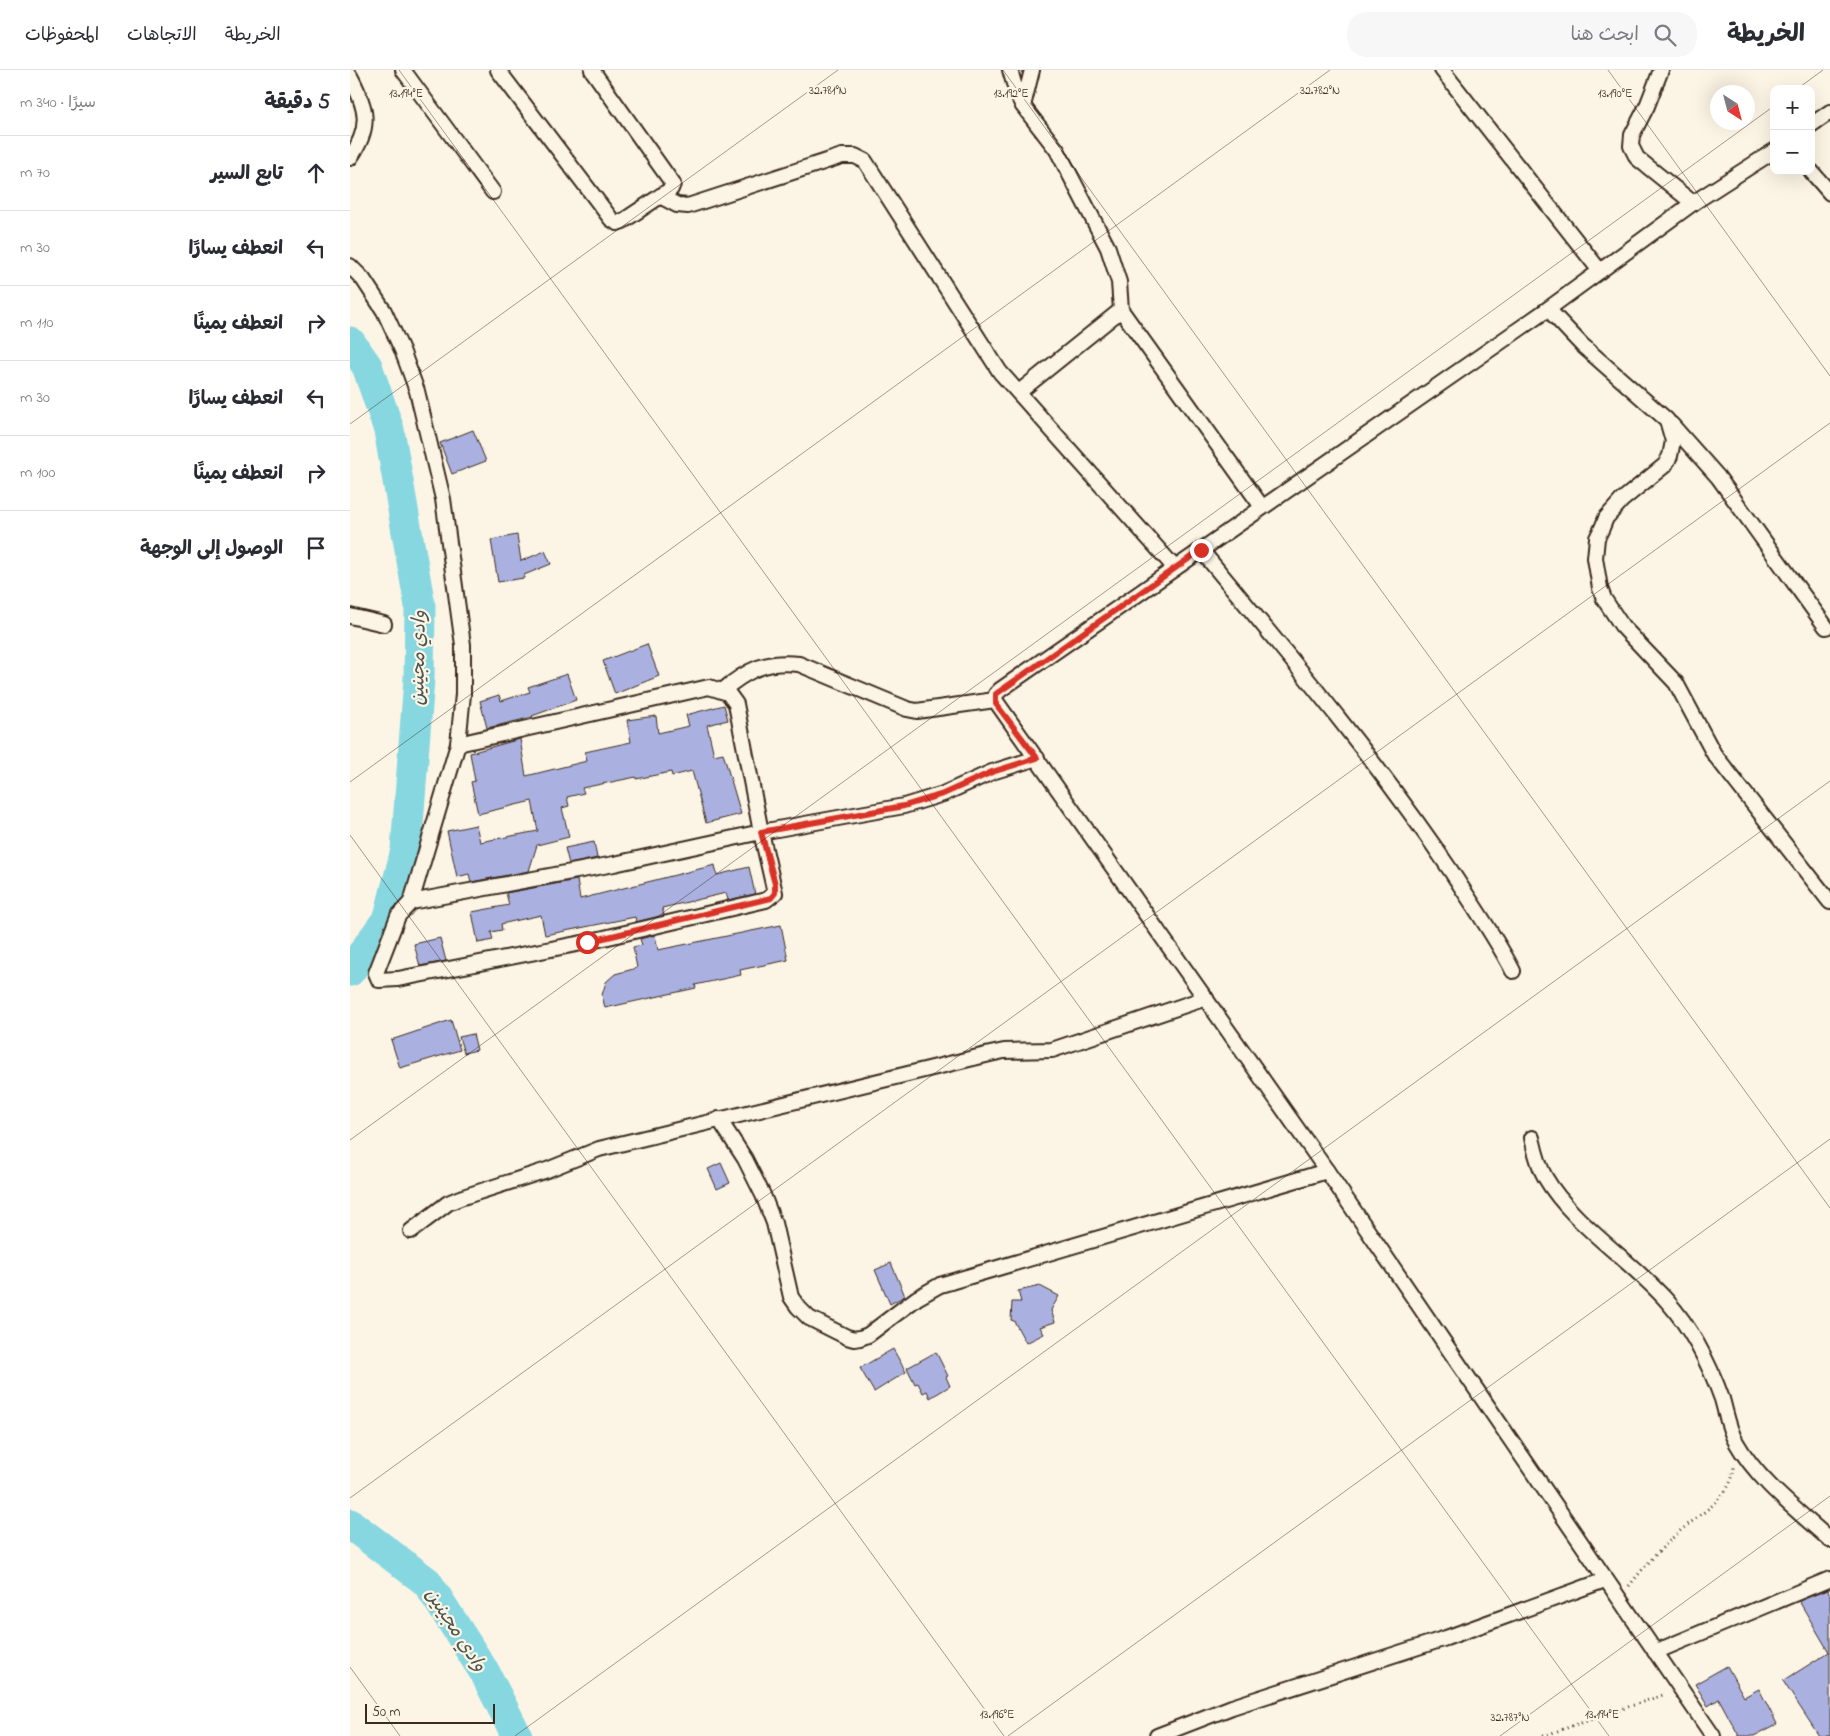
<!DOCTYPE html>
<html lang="ar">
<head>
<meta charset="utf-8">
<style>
	body { margin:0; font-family:"Indie Flower","Playpen Sans Arabic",sans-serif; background:#f7f7f7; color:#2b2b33; direction:rtl }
	.controls { position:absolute; right:15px; top:15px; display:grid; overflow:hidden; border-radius:10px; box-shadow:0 5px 20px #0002 }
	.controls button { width:45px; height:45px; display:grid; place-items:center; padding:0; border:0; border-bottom:1px solid #e1e1e2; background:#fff; color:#2b2b33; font:25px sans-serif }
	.compass { position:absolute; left:1360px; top:15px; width:45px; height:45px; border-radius:50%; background:#fff; box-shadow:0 5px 20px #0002; rotate:144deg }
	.scale { position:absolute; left:15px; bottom:12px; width:130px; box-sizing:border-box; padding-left:5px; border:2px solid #3b2a1e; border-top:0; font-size:14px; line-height:18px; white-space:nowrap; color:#3b2a1e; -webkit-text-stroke:4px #fcf5e5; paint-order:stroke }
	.stop { position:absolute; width:15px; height:15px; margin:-11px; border:4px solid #d93025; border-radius:50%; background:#fff }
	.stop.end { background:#d93025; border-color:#fff; box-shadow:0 1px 5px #0008 }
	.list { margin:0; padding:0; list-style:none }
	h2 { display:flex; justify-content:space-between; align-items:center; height:65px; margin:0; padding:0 20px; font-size:21px }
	h2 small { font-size:16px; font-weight:400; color:#7c7c81 }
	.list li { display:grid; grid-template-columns:32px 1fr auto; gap:15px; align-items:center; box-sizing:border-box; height:75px; padding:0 20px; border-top:1px solid #e1e1e2 }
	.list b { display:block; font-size:19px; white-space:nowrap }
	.list em { font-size:16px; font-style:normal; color:#7c7c81 }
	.icon { flex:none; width:28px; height:28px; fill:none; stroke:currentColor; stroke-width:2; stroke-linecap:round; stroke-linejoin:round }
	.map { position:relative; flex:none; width:1480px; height:1666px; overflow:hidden; direction:ltr }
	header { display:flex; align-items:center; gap:30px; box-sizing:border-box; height:70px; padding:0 25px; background:#fff; border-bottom:1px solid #e1e1e2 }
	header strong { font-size:24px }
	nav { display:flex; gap:28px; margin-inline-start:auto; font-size:18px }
	.search { width:350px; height:45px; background:#f7f7f7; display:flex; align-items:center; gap:12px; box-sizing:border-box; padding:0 18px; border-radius:20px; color:#7c7c81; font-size:19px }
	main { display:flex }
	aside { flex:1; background:#fff }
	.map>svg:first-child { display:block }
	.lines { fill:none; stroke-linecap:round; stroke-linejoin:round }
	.river { stroke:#87d7e1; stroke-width:31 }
	.building { fill:#aab1e1; stroke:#3b2a1e }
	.street-casing { stroke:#3b2a1e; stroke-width:18 }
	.path { stroke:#3b2a1e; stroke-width:3; stroke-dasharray:1 4; stroke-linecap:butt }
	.street { stroke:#fcf5e5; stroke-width:14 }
	.route { stroke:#d93025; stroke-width:6 }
	.ticks { fill:none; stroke:#3b2a1e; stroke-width:1; stroke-opacity:0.45 }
	.labels { text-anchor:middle; stroke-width:4.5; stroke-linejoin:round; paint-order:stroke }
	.water-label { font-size:19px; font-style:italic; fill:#4e554f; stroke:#fcf5e5 }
	.ticks-label { font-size:12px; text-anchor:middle; fill:#3b2a1e; stroke:#fcf5e5; stroke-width:4.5; stroke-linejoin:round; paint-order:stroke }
</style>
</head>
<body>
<header>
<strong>الخريطة</strong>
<div class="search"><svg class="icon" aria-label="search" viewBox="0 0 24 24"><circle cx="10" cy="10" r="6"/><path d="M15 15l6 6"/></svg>ابحث هنا</div>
<nav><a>الخريطة</a><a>الاتجاهات</a><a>المحفوظات</a></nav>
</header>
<main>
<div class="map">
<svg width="1480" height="1666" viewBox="0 0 1480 1666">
	<rect width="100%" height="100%" fill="#fcf5e5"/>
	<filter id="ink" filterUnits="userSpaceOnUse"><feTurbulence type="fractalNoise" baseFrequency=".02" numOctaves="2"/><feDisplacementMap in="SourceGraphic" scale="10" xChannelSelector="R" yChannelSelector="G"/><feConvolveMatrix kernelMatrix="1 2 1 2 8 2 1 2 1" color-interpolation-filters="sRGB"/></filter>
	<g filter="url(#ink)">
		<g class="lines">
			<g class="river">
				<path d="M0 272 17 296 39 360 70 536 69 609 56 780 39 847 0 901"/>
				<path d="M0 1454 77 1512 135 1603 167 1666"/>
			</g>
		</g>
		<g class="building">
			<path d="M123 360 136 391 102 404 90 373Z"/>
			<path d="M167 465 171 491 195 481 201 494 174 505V508L148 512 141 470Z"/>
			<path d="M297 574 309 606 265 624 253 591Z"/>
			<path d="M217 604 226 630 182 646 183 647 137 658 130 631 149 625 151 631 180 622 178 617Z"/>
			<path d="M374 635 378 650 357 655 364 685 373 683 391 744 356 753 342 701 322 706 321 702 286 709V707L232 718 234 723 217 727 219 736 212 738 219 767 187 775 179 801 121 812 119 804 107 807 97 761 126 755 130 772 188 761 182 731 128 744 121 712 125 711 120 683 170 669 176 706 237 691 235 682 281 672 277 650 306 646 308 663 339 656 336 645Z"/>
			<path d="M244 772 247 788 219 794 215 778Z"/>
			<path d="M365 795 367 805 399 797 405 824 378 830 376 823 312 838 314 845 286 852 285 847 195 865 191 845 151 854 152 860 141 862 143 870 128 873 122 842 159 835 156 823 227 810 230 829Z"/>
			<path d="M431 855 438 890 390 900 391 905 345 915 346 918 255 938 252 925 256 912 265 904 287 898 283 877 292 875 290 869 305 865 308 880Z"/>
			<path d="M90 868 96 891 70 896 64 874Z"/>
			<path d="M101 950 110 980 50 998 41 970Z"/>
			<path d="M123 964 127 980 114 983 109 967Z"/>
			<path d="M371 1093 380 1113 367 1119 358 1099Z"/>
			<path d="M541 1193 555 1226 540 1234 525 1200Z"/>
			<path d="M690 1216 709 1226 701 1240 705 1252 690 1257 694 1264 676 1273 664 1251 661 1250 662 1232H671L668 1221Z"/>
			<path d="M543 1279 556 1302 524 1322 510 1298Z"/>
			<path d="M586 1282 598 1306 596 1307 600 1316 580 1328 577 1321 573 1323 568 1313 565 1314 557 1298Z"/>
			<path d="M1477 1520 1480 1525V1666H1469L1433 1611 1479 1582 1449 1531Z"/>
			<path d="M1377 1596 1394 1627 1409 1619 1427 1654 1404 1666H1389L1369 1629 1358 1636 1345 1614Z"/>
		</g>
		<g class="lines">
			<defs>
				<g id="street">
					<path d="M53 0 143 122"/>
					<path d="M148 0 261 149 267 153 273 151 321 119 323 114 242 0"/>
					<path d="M660 0 667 24 673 36 707 80 758 178 769 212 771 240 912 437"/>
					<path d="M1092 0 1250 201"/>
					<path d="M1311 0 1297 36 1282 65 1281 76 1287 88 1343 133"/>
					<path d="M0 6C17 38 22 57 0 88"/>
					<path d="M673 36 682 0"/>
					<path d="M1461 55 1480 42"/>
					<path d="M1461 101 1480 123"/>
					<path d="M310 126 327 135 338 136 492 86H505L515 91 650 302 825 498"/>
					<path d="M0 196 13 209 34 241 52 280 67 321 93 429 113 575V624L108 674 61 832 264 794 411 762 554 736 593 724 642 702 687 688"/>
					<path d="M1198 239 1232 275 1317 350 1323 371 1320 386 1315 395 1272 430 1256 448 1252 458 1247 468 1245 488 1250 518 1254 529 1272 556 1326 613 1364 684 1480 832"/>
					<path d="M669 322 771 240"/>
					<path d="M1321 354 1368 407 1476 557"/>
					<path d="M851 480C938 585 1025 688 1101 801 1122 834 1145 866 1163 901"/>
					<path d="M0 546 34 554"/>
					<path d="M372 621C397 600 416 590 449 594L557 639 567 641 645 630"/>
					<path d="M61 832 48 846 26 903 29 910 48 909 237 872 416 830 425 823 411 762 386 634 378 623 359 617 108 674"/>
					<path d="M369 1049 395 1089 413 1125 424 1153 441 1227 448 1237 459 1248 497 1267 504 1269 510 1268 518 1265 567 1228 590 1215 977 1101"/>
					<path d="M1182 1068C1185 1081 1188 1095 1195 1107 1222 1154 1280 1189 1317 1231 1342 1259 1359 1293 1372 1329 1376 1343 1379 1360 1386 1372 1408 1411 1448 1441 1480 1470"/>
					<path d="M61 1161 98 1133 110 1128 197 1100 249 1079 640 984 654 981 702 980 856 928"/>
					<path d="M1305 1582 1480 1509"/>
					<path d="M807 1666 882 1637 1096 1568 1255 1510"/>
					<path d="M1363 1666 977 1101 645 630 646 624 650 620 1198 239 1343 133 1424 81"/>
				</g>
			</defs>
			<use href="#street" class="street-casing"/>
			<g class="path">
				<path d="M1279 1516C1294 1497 1311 1478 1329 1462 1349 1444 1382 1428 1384 1397"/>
				<path d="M1193 1666 1316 1624"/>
			</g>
			<use href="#street" class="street"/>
		</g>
	</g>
	<g class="lines" filter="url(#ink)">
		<path class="route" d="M237 872 421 828 425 823V814L411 762 554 736 593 724 642 702 687 688 646 634V624L851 480"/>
	</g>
	<path class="ticks" d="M49 0 1259 1666M653 0 1480 1138M1258 0 1480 306M1447 19 1473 0M0 354 488 0M0 712 980 0M0 765 654 1666M0 1070 1424 36M0 1428 1480 353M0 1597 50 1666M165 1666 1480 711M658 1666 1480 1069M1150 1666 1480 1426"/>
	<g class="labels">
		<g class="water-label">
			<text transform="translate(67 588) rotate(-89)" y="7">وادي مجينين</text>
			<text transform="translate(107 1559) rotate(57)" y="7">وادي مجينين</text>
		</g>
	</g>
	<g class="ticks-label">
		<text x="478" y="24">32.781°N</text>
		<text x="970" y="24">32.782°N</text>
		<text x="56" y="27">13.194°E</text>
		<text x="661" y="27">13.192°E</text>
		<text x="1265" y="27">13.190°E</text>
		<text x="647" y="1648">13.196°E</text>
		<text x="1252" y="1648">13.194°E</text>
		<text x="1160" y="1651">32.787°N</text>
	</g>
</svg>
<div class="controls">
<button>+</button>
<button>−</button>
</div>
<svg class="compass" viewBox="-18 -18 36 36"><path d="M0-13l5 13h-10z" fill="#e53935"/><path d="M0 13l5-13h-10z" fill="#7c7c81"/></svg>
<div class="scale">50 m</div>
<div class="stop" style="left:237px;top:872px"></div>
<div class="stop end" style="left:851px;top:480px"></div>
</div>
<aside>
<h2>5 دقيقة<small>سيرًا · 340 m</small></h2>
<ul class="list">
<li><svg class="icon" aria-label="ahead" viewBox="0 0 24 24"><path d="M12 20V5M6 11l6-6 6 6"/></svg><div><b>تابع السير</b></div><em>70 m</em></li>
<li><svg class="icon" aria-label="left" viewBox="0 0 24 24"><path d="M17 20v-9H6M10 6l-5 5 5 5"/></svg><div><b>انعطف يسارًا</b></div><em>30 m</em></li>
<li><svg class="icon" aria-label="right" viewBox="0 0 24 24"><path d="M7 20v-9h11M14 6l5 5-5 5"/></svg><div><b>انعطف يمينًا</b></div><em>110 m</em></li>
<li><svg class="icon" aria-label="left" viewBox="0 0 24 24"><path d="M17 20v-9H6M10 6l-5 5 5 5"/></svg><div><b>انعطف يسارًا</b></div><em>30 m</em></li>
<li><svg class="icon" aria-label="right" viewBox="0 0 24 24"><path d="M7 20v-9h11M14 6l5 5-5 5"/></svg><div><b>انعطف يمينًا</b></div><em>100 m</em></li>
<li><svg class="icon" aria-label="arrive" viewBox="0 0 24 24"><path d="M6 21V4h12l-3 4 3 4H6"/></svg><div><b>الوصول إلى الوجهة</b></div></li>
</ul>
</aside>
</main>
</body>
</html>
